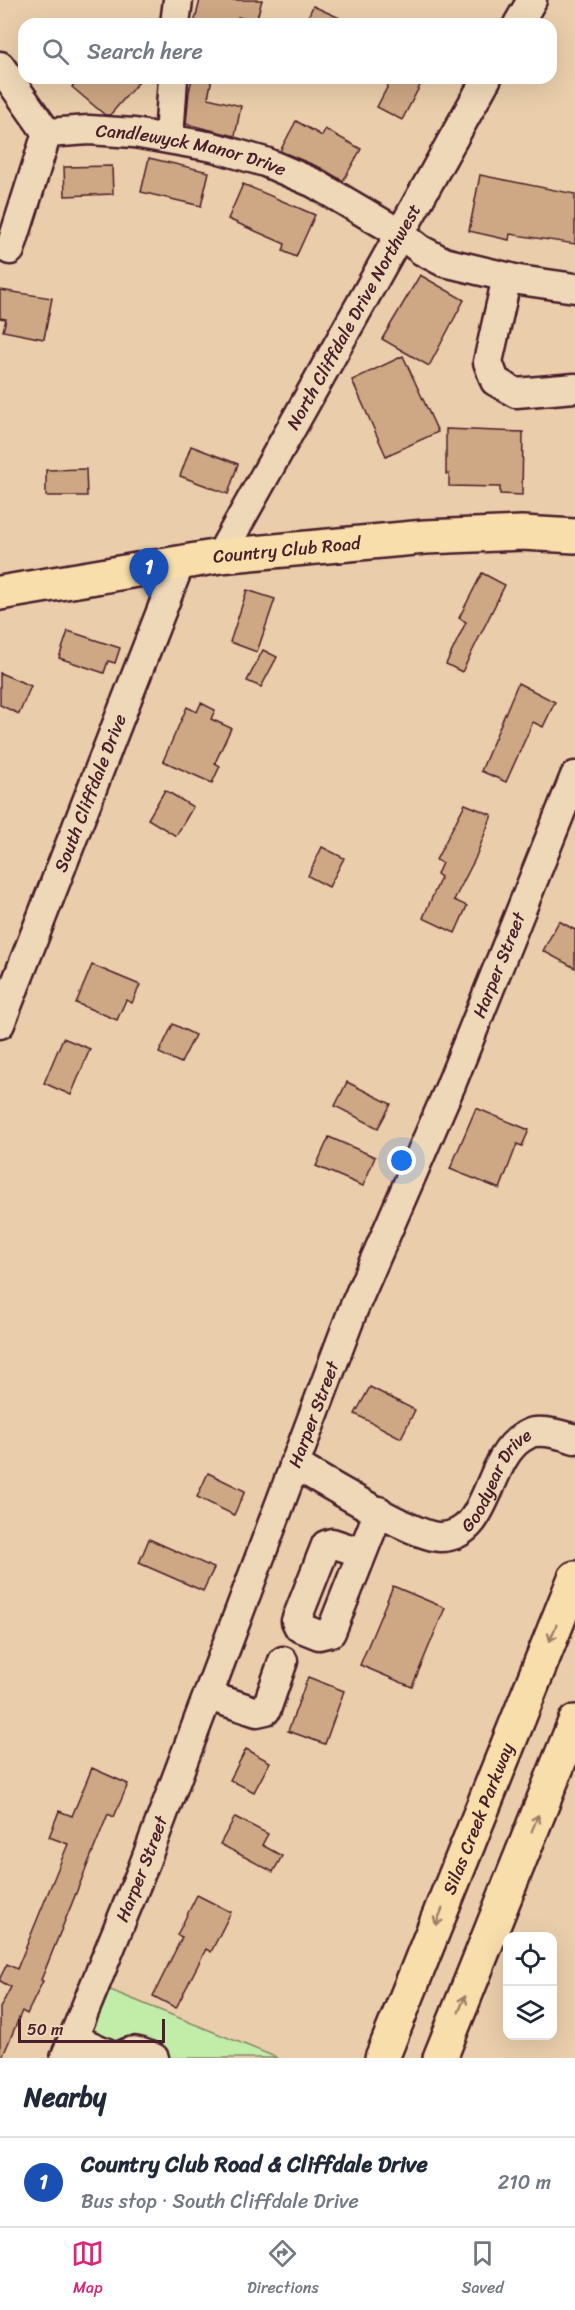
<!DOCTYPE html>
<html lang="en">
<head>
<meta charset="utf-8">
<style>
	body { margin:0; font-family:Sriracha,sans-serif; background:#f6f6f7; color:#1f2937 }
	.controls { position:absolute; right:18px; bottom:18px; display:grid; overflow:hidden; border-radius:12px; box-shadow:0 6px 24px #0002 }
	.controls button { width:54px; height:54px; display:grid; place-items:center; padding:0; border:0; border-bottom:2px solid #e0e1e3; background:#fff; color:#1f2937; font:30px sans-serif }
	.scale { position:absolute; left:18px; bottom:15px; width:147px; box-sizing:border-box; padding-left:6px; border:3px solid #4a1f2b; border-top:0; font-size:16px; line-height:21px; white-space:nowrap; color:#4a1f2b; -webkit-text-stroke:4px #efd8b8; paint-order:stroke }
	.you { position:absolute; left:402px; top:1161px; width:21px; height:21px; margin:-15px; border:4px solid #fff; border-radius:50%; background:#1a73e8; box-shadow:0 0 0 9px #1a73e833 }
	.badge { display:grid; place-items:center; width:39px; height:39px; border-radius:50%; background:#db2777; color:#fff; font-size:20px; font-weight:700 }
	.pin { position:absolute; translate:-50% -50px; filter:drop-shadow(0 2px 3px #0008) }
	.pin::after { content:''; position:absolute; top:32px; width:21px; height:18px; background:inherit; clip-path:polygon(0 0,100% 0,50% 100%) }
	.list { margin:0; padding:0; list-style:none }
	h2 { display:flex; justify-content:space-between; align-items:center; height:78px; margin:0; padding:0 24px; font-size:26px }
	h2 small { font-size:20px; font-weight:400; color:#747a83 }
	.list li { display:grid; grid-template-columns:39px 1fr auto; gap:18px; align-items:center; box-sizing:border-box; height:90px; padding:0 24px; border-top:2px solid #e0e1e3 }
	.list b { display:block; font-size:22px; white-space:nowrap }
	.list p { margin:0; font-size:20px; white-space:nowrap; color:#747a83 }
	.list em { font-size:20px; font-style:normal; color:#747a83 }
	.icon { flex:none; width:33px; height:33px; fill:none; stroke:currentColor; stroke-width:2; stroke-linecap:round; stroke-linejoin:round }
	.map { position:relative; flex:none; width:575px; height:2058px; overflow:hidden }
	.search { position:absolute; background:#fff; box-shadow:0 6px 24px #0002; left:18px; right:18px; top:18px; height:66px; display:flex; align-items:center; gap:15px; box-sizing:border-box; padding:0 21px; border-radius:18px; color:#747a83; font-size:22px }
	.sheet { height:168px; background:#fff }
	nav { display:flex; justify-content:space-around; align-items:center; box-sizing:border-box; height:84px; border-top:2px solid #e0e1e3; background:#fff; font-size:16px; color:#747a83 }
	nav a { display:grid; justify-items:center; gap:3px }
	nav .on { color:#db2777 }
	.map>svg:first-child { display:block }
	.green { fill:#c2eda9; stroke:#86866a; stroke-width:1.5 }
	.building { fill:#cea784; stroke:#4a1f2b; stroke-width:1.5 }
	.lines { fill:none; stroke-linecap:round; stroke-linejoin:round }
	.minor-casing { stroke:#4a1f2b; stroke-width:33 }
	.major-casing { stroke:#4a1f2b; stroke-width:38 }
	.minor { stroke:#efd8b8; stroke-width:28 }
	.major { stroke:#f8deab; stroke-width:33 }
	.oneway { stroke:#a17e6b }
	.labels { text-anchor:middle; stroke-width:4.5; stroke-linejoin:round; paint-order:stroke }
	.street-label { font-size:18px; fill:#4a1f2b; stroke:#efd8b8 }
</style>
</head>
<body>
<div class="map">
<svg width="575" height="2058" viewBox="0 0 575 2058">
	<rect width="100%" height="100%" fill="#eaceab"/>
	<filter id="ink" filterUnits="userSpaceOnUse"><feTurbulence type="fractalNoise" baseFrequency=".0167" numOctaves="2"/><feDisplacementMap in="SourceGraphic" scale="12" xChannelSelector="R" yChannelSelector="G"/><feConvolveMatrix kernelMatrix="1 2 1 2 8 2 1 2 1" color-interpolation-filters="sRGB"/></filter>
	<g filter="url(#ink)">
		<path class="green" d="M110 1990 278 2058H81Z"/>
		<g class="building">
			<path d="M200 0H262L256 22 238 17 236 24H194Z"/>
			<path d="M313 6 353 24H305Z"/>
			<path d="M79 78H142L110 115H105L72 87Z"/>
			<path d="M192 78H212L208 98 241 106 235 136 186 124 189 92Z"/>
			<path d="M392 78H424L402 120 377 107Z"/>
			<path d="M296 121 322 136 325 129 361 149 343 181 321 168 280 151Z"/>
			<path d="M149 158 209 172 201 206 141 192Z"/>
			<path d="M112 166 113 194 65 196 64 167Z"/>
			<path d="M480 175 575 194V244L510 234 509 240 469 231Z"/>
			<path d="M243 184 315 215 296 257 283 251 285 244 228 219Z"/>
			<path d="M420 275 464 300 429 366 382 339Z"/>
			<path d="M0 290 52 298 44 339 3 331 6 319 0 318Z"/>
			<path d="M403 356 438 432 386 456 352 380Z"/>
			<path d="M446 429 523 432 522 495 500 494V487L449 486V474H446Z"/>
			<path d="M191 446 238 464 228 494 180 476Z"/>
			<path d="M86 469 87 496H46V470Z"/>
			<path d="M482 573 505 585 462 672 446 664 466 622 459 618Z"/>
			<path d="M247 590 275 599 257 652 230 642Z"/>
			<path d="M68 631 120 648 115 663 108 661 104 673 59 658Z"/>
			<path d="M263 650 277 657 261 687 247 681Z"/>
			<path d="M0 673 31 686 19 714 0 705Z"/>
			<path d="M518 683 555 702 543 727 533 722 506 782 481 771Z"/>
			<path d="M201 703 215 710 211 719 231 728 215 763 220 766 212 783 163 761 187 707 197 712Z"/>
			<path d="M165 790 193 807 176 836 148 819Z"/>
			<path d="M465 804 492 815 475 859 454 900 467 906 455 933 423 918 441 877 437 874 442 863 436 860Z"/>
			<path d="M322 847 344 858 329 887 308 876Z"/>
			<path d="M559 921 575 930V968L543 951Z"/>
			<path d="M92 965 140 985 132 1003 126 1000 117 1020 76 1003Z"/>
			<path d="M173 1024 195 1035 181 1063 159 1053Z"/>
			<path d="M63 1038 90 1049 71 1095 44 1083Z"/>
			<path d="M347 1082 391 1104 378 1128 335 1106Z"/>
			<path d="M476 1108 529 1130 522 1146 517 1144 500 1189 450 1169Z"/>
			<path d="M329 1137 375 1157 363 1186 316 1166Z"/>
			<path d="M370 1387 415 1410 401 1438 355 1414Z"/>
			<path d="M208 1473 245 1491 234 1515 197 1497Z"/>
			<path d="M149 1539 214 1568 203 1591 139 1563Z"/>
			<path d="M393 1586 445 1608 412 1687 360 1665Z"/>
			<path d="M308 1677 344 1691 325 1744 288 1731Z"/>
			<path d="M246 1749 270 1762 254 1792 230 1780Z"/>
			<path d="M92 1768 128 1784 114 1817 108 1814 41 1980 43 1981 27 2014 22 2011 2 2058H0V2008L11 1987 0 1981V1978L7 1964 17 1969 68 1844 49 1837 59 1811 72 1816Z"/>
			<path d="M235 1817 268 1834 262 1845 282 1856 273 1872 220 1844Z"/>
			<path d="M197 1895 231 1912 211 1952 206 1949 176 2008 153 1996 182 1937 177 1935Z"/>
		</g>
		<g class="lines">
			<defs>
				<g id="minor">
					<path d="M175 24 178 0"/>
					<path d="M518 24 532 0"/>
					<path id="s1" d="M0 66 47 133 89 130 134 133 213 147 265 162 314 183 399 233 421 250 444 262 519 280 575 288"/>
					<path d="M169 138 173 78"/>
					<path d="M10 250 47 133"/>
					<path d="M507 277 488 362 495 381 516 393 575 388"/>
					<path id="s2" d="M220 556 487 78"/>
					<path id="s3" d="M0 1024 180 563"/>
					<path id="s4" d="M294 1464C320 1479 416 1538 440 1537 490 1537 485 1460 523 1437 527 1435 530 1432 535 1432 549 1431 562 1435 575 1439"/>
					<path d="M362 1553 332 1543 326 1545 296 1621 299 1627 319 1635 331 1632 379 1511"/>
					<path d="M209 1696 257 1712 266 1710 283 1661"/>
					<path d="M73 2038 118 2058C133 2047 138 2051 154 2058"/>
					<path id="s5" d="M65 2058 142 1870 353 1310 450 1087 575 776"/>
				</g>
				<g id="major">
					<path id="s6" d="M0 593 220 556 425 537 522 533 575 536"/>
					<path id="s7" d="M382 2058 575 1578"/>
					<path d="M440 2058 575 1722"/>
				</g>
			</defs>
			<use href="#minor" class="minor-casing"/>
			<use href="#major" class="major-casing"/>
			<use href="#minor" class="minor"/>
			<use href="#major" class="major"/>
		</g>
		<defs><path id="oneway-shaft" d="M-6 0H5M1.5-3L5.5 0L1.5 3" fill="none" stroke-width="1.6" stroke-linecap="round" stroke-linejoin="round" transform="scale(1.5)"/></defs>
		<g class="oneway">
			<use href="#oneway-shaft" transform="translate(553 1633) rotate(112)"/>
			<use href="#oneway-shaft" transform="translate(535 1823) rotate(-68)"/>
			<use href="#oneway-shaft" transform="translate(439 1917) rotate(112)"/>
			<use href="#oneway-shaft" transform="translate(462 2004) rotate(-68)"/>
		</g>
	</g>
	<g class="labels">
		<g class="street-label">
			<text dy="6" stroke="none"><textPath href="#s1" startOffset="228">Candlewyck Manor Drive</textPath></text>
			<text dy="6" stroke="none"><textPath href="#s2" startOffset="274">North Cliffdale Drive Northwest</textPath></text>
			<text dy="6" stroke="none"><textPath href="#s6" startOffset="290">Country Club Road</textPath></text>
			<text dy="6" stroke="none"><textPath href="#s3" startOffset="248">South Cliffdale Drive</textPath></text>
			<text dy="6" stroke="none"><textPath href="#s5" startOffset="1176">Harper Street</textPath></text>
			<text dy="6" stroke="none"><textPath href="#s5" startOffset="690">Harper Street</textPath></text>
			<text dy="6" stroke="none"><textPath href="#s4" startOffset="249">Goodyear Drive</textPath></text>
			<text dy="6" stroke="none"><textPath href="#s7" startOffset="258">Silas Creek Parkway</textPath></text>
			<text dy="6" stroke="none"><textPath href="#s5" startOffset="204">Harper Street</textPath></text>
		</g>
	</g>
</svg>
<div class="controls">
<button><svg class="icon" aria-label="locate" viewBox="0 0 24 24"><circle cx="12" cy="12" r="6"/><path d="M12 2v4M12 18v4M2 12h4M18 12h4"/></svg></button>
<button><svg class="icon" aria-label="layers" viewBox="0 0 24 24"><path d="M12 4l9 5-9 5-9-5zM3 14l9 5 9-5"/></svg></button>
</div>
<div class="scale">50 m</div>
<div class="you"></div>
<div class="pin badge" style="left:149px;top:598px;background:#1a4fb4">1</div>
<div class="search"><svg class="icon" aria-label="search" viewBox="0 0 24 24"><circle cx="10" cy="10" r="6"/><path d="M15 15l6 6"/></svg>Search here</div>
</div>
<section class="sheet">
<h2>Nearby<small></small></h2>
<ul class="list">
<li><span class="badge" style="background:#1a4fb4">1</span><div><b>Country Club Road &amp; Cliffdale Drive</b><p>Bus stop · South Cliffdale Drive</p></div><em>210 m</em></li>
</ul>
</section>
<nav>
<a class="on"><svg class="icon" aria-label="map" viewBox="0 0 24 24"><path d="M3 6l6-2 6 2 6-2v14l-6 2-6-2-6 2zM9 4v14M15 6v14"/></svg>Map</a>
<a><svg class="icon" aria-label="directions" viewBox="0 0 24 24"><path d="M12 3l9 9-9 9-9-9zM9 14v-3h6M13 9l2 2-2 2"/></svg>Directions</a>
<a><svg class="icon" aria-label="saved" viewBox="0 0 24 24"><path d="M7 4h10v16l-5-4-5 4z"/></svg>Saved</a>
</nav>
</body>
</html>
